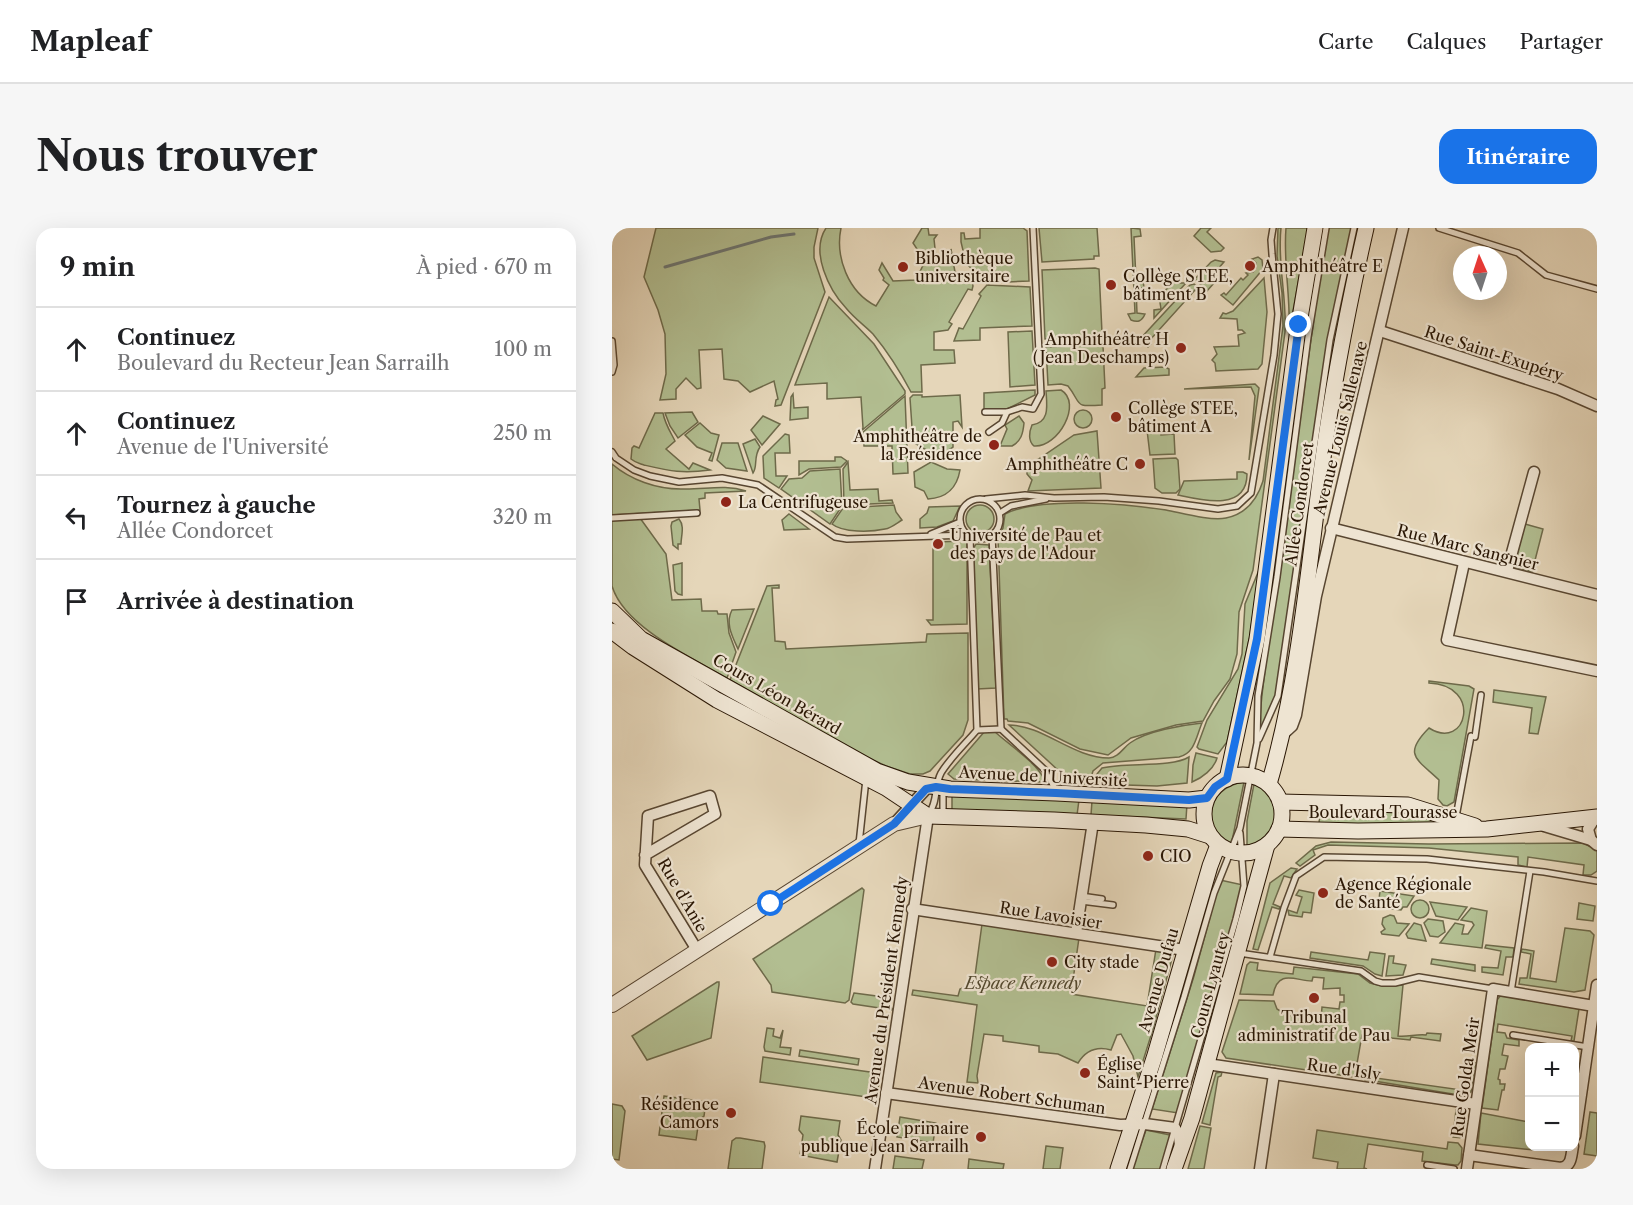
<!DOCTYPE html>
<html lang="fr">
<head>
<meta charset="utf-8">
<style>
	body { margin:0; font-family:"Libre Caslon Text",serif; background:#f6f6f6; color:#202124 }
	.controls { position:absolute; right:18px; bottom:18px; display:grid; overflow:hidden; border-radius:12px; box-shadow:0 6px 24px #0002 }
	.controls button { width:54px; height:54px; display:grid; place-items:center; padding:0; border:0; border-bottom:2px solid #e0e0e0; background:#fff; color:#202124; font:30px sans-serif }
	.compass { position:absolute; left:841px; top:18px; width:54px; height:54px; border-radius:50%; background:#fff; box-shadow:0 6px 24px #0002; rotate:357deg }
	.stop { position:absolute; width:18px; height:18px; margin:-14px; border:4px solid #1a73e8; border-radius:50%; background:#fff }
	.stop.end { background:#1a73e8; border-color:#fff; box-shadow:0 2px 6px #0008 }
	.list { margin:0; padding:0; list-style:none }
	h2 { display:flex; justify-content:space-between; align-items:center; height:78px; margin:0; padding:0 24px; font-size:26px }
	h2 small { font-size:20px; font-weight:400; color:#757577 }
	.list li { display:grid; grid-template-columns:39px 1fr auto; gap:18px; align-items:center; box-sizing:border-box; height:84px; padding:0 24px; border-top:2px solid #e0e0e0 }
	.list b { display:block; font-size:22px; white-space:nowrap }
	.list p { margin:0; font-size:20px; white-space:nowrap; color:#757577 }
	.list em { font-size:20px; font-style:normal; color:#757577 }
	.icon { flex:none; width:33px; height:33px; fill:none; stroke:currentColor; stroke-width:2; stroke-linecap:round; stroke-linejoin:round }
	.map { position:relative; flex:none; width:985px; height:941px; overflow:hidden; border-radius:18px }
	header { display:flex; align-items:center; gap:36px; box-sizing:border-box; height:84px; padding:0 30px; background:#fff; border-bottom:2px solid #e0e0e0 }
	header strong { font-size:28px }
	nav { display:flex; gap:33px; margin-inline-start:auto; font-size:21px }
	.intro { display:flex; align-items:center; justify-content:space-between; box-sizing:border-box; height:144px; padding:0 36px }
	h1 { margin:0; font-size:42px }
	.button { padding:15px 27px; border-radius:18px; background:#1a73e8; color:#fff; font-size:21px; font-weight:700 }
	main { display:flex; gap:36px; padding:0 36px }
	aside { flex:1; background:#fff; border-radius:18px; box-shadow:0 6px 24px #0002 }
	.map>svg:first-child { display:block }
	.green { fill:#b2be91; stroke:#6e6a4a; stroke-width:1.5 }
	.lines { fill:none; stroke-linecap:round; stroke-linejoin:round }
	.stream { stroke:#6e7672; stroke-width:3 }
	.service-casing { stroke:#584631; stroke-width:8 }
	.minor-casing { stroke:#584631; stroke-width:13 }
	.tertiary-casing { stroke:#584631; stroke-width:16 }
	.secondary-casing { stroke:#291604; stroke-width:17 }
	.service { stroke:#eee4d2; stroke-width:5 }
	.minor { stroke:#eee4d2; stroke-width:10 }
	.tertiary { stroke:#eee4d2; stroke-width:14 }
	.secondary { stroke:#eee4d2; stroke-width:15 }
	.route { stroke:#1a73e8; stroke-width:8 }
	.poi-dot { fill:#8f2418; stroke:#eee4d2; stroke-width:2 }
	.labels { text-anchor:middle; stroke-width:4.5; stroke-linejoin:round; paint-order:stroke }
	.poi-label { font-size:16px; fill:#291604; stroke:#eee4d2; text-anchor:start }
	.street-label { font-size:16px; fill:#291604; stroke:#eee4d2 }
	.park-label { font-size:16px; font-style:italic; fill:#52482e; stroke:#eee4d2 }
</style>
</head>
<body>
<header>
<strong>Mapleaf</strong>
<nav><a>Carte</a><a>Calques</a><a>Partager</a></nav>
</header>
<div class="intro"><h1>Nous trouver</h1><a class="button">Itinéraire</a></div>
<main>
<aside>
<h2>9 min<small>À pied · 670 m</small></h2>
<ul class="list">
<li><svg class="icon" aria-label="ahead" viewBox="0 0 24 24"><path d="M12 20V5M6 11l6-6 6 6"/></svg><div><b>Continuez</b><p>Boulevard du Recteur Jean Sarrailh</p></div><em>100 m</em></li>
<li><svg class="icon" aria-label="ahead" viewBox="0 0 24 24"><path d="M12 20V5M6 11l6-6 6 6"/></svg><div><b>Continuez</b><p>Avenue de l'Université</p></div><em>250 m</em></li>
<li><svg class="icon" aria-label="left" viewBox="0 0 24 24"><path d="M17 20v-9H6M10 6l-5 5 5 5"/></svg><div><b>Tournez à gauche</b><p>Allée Condorcet</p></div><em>320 m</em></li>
<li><svg class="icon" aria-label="arrive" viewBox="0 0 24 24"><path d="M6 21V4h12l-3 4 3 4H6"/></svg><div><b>Arrivée à destination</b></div></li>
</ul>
</aside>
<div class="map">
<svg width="985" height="941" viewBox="0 0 985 941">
	<rect width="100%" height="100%" fill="#e5d6b9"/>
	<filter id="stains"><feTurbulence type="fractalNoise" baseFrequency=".00333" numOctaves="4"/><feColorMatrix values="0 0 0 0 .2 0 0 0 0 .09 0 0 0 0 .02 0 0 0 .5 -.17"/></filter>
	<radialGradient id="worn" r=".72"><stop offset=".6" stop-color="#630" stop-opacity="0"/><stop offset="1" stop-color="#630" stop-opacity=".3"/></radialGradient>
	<g class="green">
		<path d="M44 0H206L202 19V30L213 64 169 177 163 178 164 172 166 171 162 153 138 164 126 153 112 151 110 121 87 122 89 160 85 161 74 150 64 161V171L48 172 54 146 53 106 46 82 32 49Z"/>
		<path d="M214 0H229C223 29 236 64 264 78L277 57 271 52 272 50 267 42 270 35 281 53 304 52 313 33 301 15 310 0H316L317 7H325L322 11 324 30 339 29V21L343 44 360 53 361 58 360 62 356 61 337 94 340 96 336 102 322 104V122H342L343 135 309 137 310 164H299C289 145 275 123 261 106 252 97 242 90 234 80 217 62 198 24 214 0Z"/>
		<path d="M368 0H411L415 3 417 53 396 54 361 42 354 35 349 14V5H352L353 11 368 10Z"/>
		<path d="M427 0H485L487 28H482V31L430 34Z"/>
		<path d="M519 0 528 1 529 8 522 9 524 52H531L532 60H524L525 85 533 86C530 93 526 95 519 92L516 86 523 85Z"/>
		<path d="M589 0H599L595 4 612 20 609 23 599 24 582 8Z"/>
		<path d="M666 0H669C665 35 675 69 673 104L641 342 627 384 625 426 618 451 602 473 591 493 564 497 519 510 496 527 468 521 416 495 396 493 395 491H392L386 309 391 300 393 286C429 268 514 276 554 282 570 285 598 293 614 290 634 286 645 272 651 253L671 98 670 65 665 28Z"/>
		<path d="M674 0H696L677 105C679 70 671 35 674 0Z"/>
		<path d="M716 0H740L715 115 664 468 647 505C650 442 664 379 672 316 686 210 698 105 716 0Z"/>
		<path d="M646 29 650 32 651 41 621 77 609 67 612 65 614 67 629 50 631 52 636 47 634 45 641 44 644 40V35L640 31Z"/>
		<path d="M603 32 612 34 597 51 602 55 595 63 583 51 599 34Z"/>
		<path d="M483 40 487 41 490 105H485V109L433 111 430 42Z"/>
		<path d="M652 50 655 84 650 136 646 141 604 143 603 135 600 132 605 126 602 119 627 118 626 107 633 105 630 102H626L625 91 608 90 611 85 614 86 621 83Z"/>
		<path d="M561 55H574L542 90V82L549 81 547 68Z"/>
		<path d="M582 56 593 66 590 68 583 62 537 113 539 116 536 119 528 111 578 57Z"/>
		<path d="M375 57 418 59 420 98 368 100V112L342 113 347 100 351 101 369 68 367 66Z"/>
		<path d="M217 69 262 116 293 163V166L248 204 251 200 249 169 215 171V155L183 157Z"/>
		<path d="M420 103 423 157 398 159 396 104Z"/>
		<path d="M486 117 491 118 493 160 490 161V177C460 179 471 177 456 158L449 156 436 157 434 119Z"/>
		<path d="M553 139 557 141V147L524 149 532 140Z"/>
		<path d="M643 156 647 160 637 232 643 168 639 159 572 161Z"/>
		<path d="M423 162V167L391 183 372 184V165Z"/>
		<path d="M449 162C471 175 446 220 422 218 416 213 417 204 420 197 438 194 435 178 434 163Z"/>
		<path d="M181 166 182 180 196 179V190L178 192 179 169Z"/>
		<path d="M301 167H310V169L348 167 350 199 346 193 341 194V219L326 229 301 214 298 170Z"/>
		<path d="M293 168 296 245 281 246 280 218H252L251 204Z"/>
		<circle cx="471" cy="191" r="9"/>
		<path d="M80 184 86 194 66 210 58 198 53 185Z"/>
		<path d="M43 185H51C53 196 58 203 63 213L54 221 77 241 81 235 98 242C70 246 58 243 32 237 26 235 24 235 19 231L20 220 22 218 27 220Z"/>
		<path d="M151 188 168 196 150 217 139 202Z"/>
		<path d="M407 188 412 195C411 206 409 213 400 218H388L395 201 393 197Z"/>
		<path d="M88 195 99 205 107 207 100 233 97 232 100 225 85 219 73 207Z"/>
		<path d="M549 201V207L562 206 563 226 538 227 535 202Z"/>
		<path d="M485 203 489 260 416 263 420 252 415 246V239L462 207Z"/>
		<path d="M173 206 177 207 178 225H163L164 248H175L167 260 152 250 151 228Z"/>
		<path d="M143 211 148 219C141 229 146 238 141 245L131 216Z"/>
		<path d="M110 215H126L135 243 114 240 105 232Z"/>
		<path d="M223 229H229L235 233 229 239 197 241 187 247V233H223Z"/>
		<path d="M564 230 566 232 568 261 564 265H550L543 260 541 231Z"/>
		<path d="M236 234 238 262 266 261 267 273 280 272 281 275 232 277 231 241Z"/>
		<path d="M319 234 335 241 348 242C345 260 334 270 316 271L312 263 303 259 302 244Z"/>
		<path d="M0 236C19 252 44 261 69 261 92 262 112 256 134 263L93 265V270L87 271 88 282 0 287Z"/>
		<path d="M228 241 230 278 218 296 169 261 177 251 190 250 198 243Z"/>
		<path d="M625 244H631L635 246C635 284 589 272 566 267L572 253 625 251Z"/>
		<circle cx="368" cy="291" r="14"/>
		<path d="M282 277 284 284 290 292C285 295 279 300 273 301 259 304 231 305 220 296L231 280Z"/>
		<path d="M348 278 341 293 325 299 308 300V291L315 285 317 279Z"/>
		<path d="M177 286 197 301 172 302 170 292Z"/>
		<path d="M28 290 54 326 60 372 89 371 90 383H105L106 386H115L117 405 124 424 115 450C80 430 12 399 0 358 0 346 0 307 0 292Z"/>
		<path d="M67 291C73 298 69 308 69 316H66V321L61 317 59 298 60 294Z"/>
		<path d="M913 296 931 301 920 344 903 339V334Z"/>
		<path d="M355 313V396L319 397 315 392H321V314Z"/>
		<path d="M364 316 377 317 384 460 365 461 361 321Z"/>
		<path d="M70 335V367L66 366 63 363 61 337Z"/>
		<path d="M647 342 638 407 615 514 606 526 587 521 585 519 595 492 626 441 630 426 633 376Z"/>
		<path d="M167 357V360H160L163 413 173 414 174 421 314 414 315 406 356 405V492L351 507 318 543 311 546H298L274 538 246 525 118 452 155 358Z"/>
		<path d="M142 381 126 421C120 408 113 395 120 382Z"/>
		<path d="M817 453 857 458 862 461 842 574 835 578 831 577 826 571 827 552C805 531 790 527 817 500 855 524 871 457 817 455Z"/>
		<path d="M882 462 934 469 926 506 917 505 920 480 881 474Z"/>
		<path d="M590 495C584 509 583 525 567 529L491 535 481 543 477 556 460 555 397 497C431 497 461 530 497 530 506 530 511 520 518 515 534 503 571 497 590 495Z"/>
		<path d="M373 503H382C396 516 425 535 432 551L430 554 342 551 336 546Z"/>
		<path d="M584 525 605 530C602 541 590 550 580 554L581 537Z"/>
		<path d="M577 529 575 555 545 558 483 556 485 546 490 540C514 534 559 540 577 529Z"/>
		<path d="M632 554 619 618C583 602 595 559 632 554Z"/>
		<path d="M642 556C678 570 670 610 635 620V593Z"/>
		<path d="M340 567 467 572 465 587 340 582Z"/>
		<path d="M480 573 575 576 574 591 479 587Z"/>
		<path d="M708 582 795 585 833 596H707Z"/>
		<path d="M719 614 817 616 971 615 985 622V643L979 647H971L972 637 916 629 915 639 906 637V629L817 620 716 617 701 622 703 627 688 638 684 635 704 618Z"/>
		<path d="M679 640 685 641 679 650 672 648 661 676 668 679 667 681 660 679 646 722 641 721 658 655Z"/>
		<path d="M608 652 631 657 566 885 540 881 582 748Z"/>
		<path d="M250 660 252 662 237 772 233 775 160 764 159 757 141 731Z"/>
		<path d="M687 662 702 665 699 685 691 684 690 689 677 687 676 682 685 685 690 669 684 667Z"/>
		<path d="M768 663 802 668 795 679H791L789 682 766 679Z"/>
		<circle cx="808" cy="681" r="9"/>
		<path d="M818 674 855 679 846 692 824 688Z"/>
		<path d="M967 675 983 678 981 693 965 691Z"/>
		<path d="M859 680 875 683 870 720 828 715 843 695 852 697 850 706H856L862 697 860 694 849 692Z"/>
		<path d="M778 687 782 688 785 695 797 696 787 708 770 706 769 704 773 701 770 696 771 690Z"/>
		<path d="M816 691 831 693 833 704 826 709 818 708 812 695Z"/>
		<path d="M802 695 809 697 814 713 796 710 794 706Z"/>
		<path d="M370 696 467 710 459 766 535 778 544 721 558 723 561 727 541 801 526 849 521 828 509 806 505 807 499 822C485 818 474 822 466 835L446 826 427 824V818L391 813V808L372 806 365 848 366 855 355 854 365 777 300 767 301 762 346 768 348 761 362 755Z"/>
		<path d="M953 700 978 703 982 707 973 762 962 764 907 756 908 750H915L919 726 909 724 910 721 922 723 918 750 944 754Z"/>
		<path d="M874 717 902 720 901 729H894L891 747 870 744V739L886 740 889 723 873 720Z"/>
		<path d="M699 724 756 732 758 724 773 726 770 748 763 746 751 738 698 730Z"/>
		<path d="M777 728H782L781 735 794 737 791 747 774 748Z"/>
		<path d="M820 731 863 737V743L819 736Z"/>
		<path d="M638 734 646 735 645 742 681 746 682 739 746 746 758 755 770 758 791 757 786 808C796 809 804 806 814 807L815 805 829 806 828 813 799 809 798 812 750 807 743 847 741 849 614 830 610 824 627 772 662 773 665 781 676 788 699 785V792H709L710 779 727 781 728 774H732V767H728V760L711 761 712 750 701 749 700 753C684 753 666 740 661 767L628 766 635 737Z"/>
		<path d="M105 754H107V757L99 810 35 832 20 808Z"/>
		<path d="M242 765 272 769 281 782 241 776 239 774Z"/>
		<path d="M889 767 967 781 962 813H959L960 808 886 796 885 804 893 805 895 810 907 812V818L892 816 890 827 896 828 893 841H888L886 851 888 852V856H893L892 862H890L886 882 870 880 885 772Z"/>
		<path d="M155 800 162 801 161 808 168 810 171 802 168 819 179 820 178 827 153 823 152 819Z"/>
		<path d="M188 822 247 831 246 837 187 828Z"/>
		<path d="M151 829 265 845 268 847 265 868 262 870 148 854Z"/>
		<path d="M854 831H860L864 836 859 864 853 868 750 851V848L849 862Z"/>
		<path d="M610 844 609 848 606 849 598 897 590 895 604 845Z"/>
		<path d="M52 868 94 874 92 888 87 892 84 912 47 907Z"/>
		<path d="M0 876 10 878 13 883 7 932 0 931Z"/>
		<path d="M844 882 849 883 853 888 851 910 841 909Z"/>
		<path d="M978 884 985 885V928L972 926Z"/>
		<path d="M869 885 917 894 918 918 923 919 922 922 866 916Z"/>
		<path d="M189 888 228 893 226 907 229 912 225 934 188 927 191 907 187 902Z"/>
		<path d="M288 889 324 895 321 915 285 909Z"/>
		<path d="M588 898 599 900 592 941H576Z"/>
		<path d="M534 902 558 907 549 941H520Z"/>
		<path d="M705 902 835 921 836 914 846 915 850 920 849 933 846 937H843L810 933 811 924 756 916 752 940 755 941H725L726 934 701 930Z"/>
		<path d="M128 910 152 914 153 918 150 941H116L120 913 124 910Z"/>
		<path d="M434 918 451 920 448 941H431Z"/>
		<path d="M283 928 312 932 310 941H281Z"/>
		<path d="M357 931 392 936 391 941H356Z"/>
	</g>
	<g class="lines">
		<path class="stream" d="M53 39 159 9 182 6"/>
		<defs>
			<g id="service">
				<path d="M827 0 906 25 934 47 985 61"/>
				<path d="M0 113 2 137 0 144"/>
				<path d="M373 184H395"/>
				<path d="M377 204 390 195 395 184 410 179 421 181 429 166 421 0"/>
				<path d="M0 224 4 230 22 242 38 248 67 254 110 250 146 257 223 309 235 311 356 307"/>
				<circle cx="368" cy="291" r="20"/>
				<path d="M374 271 413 267 442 270 492 269 547 273 606 281 625 278 639 265 662 127 666 86 660 26 659 12 661 0"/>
				<path d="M388 285 399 278 434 271"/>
				<path d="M0 290 85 285"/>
				<path d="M319 306 348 294"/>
				<path d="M380 307 389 501"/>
				<path d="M365 502 389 501 434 543 444 563"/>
				<path d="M863 509 869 467"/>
				<path d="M647 511 666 468 718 112 742 0"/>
				<path d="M327 562 331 566V587"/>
				<path d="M317 585C326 574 322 558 329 545 338 530 354 515 365 502L358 309"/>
				<path d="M844 589 859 508"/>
				<path d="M247 616 254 551"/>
				<path d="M469 668 490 671"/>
				<path d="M469 673 501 677"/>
				<path d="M627 725 749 743 763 753 770 755H783L807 749 881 761"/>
				<path d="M658 729 672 680 684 648 712 629 815 631 932 644 985 653"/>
				<path d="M899 764 918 643"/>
				<path d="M901 807 976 819"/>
				<path d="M815 937 842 941"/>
				<path d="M518 941 572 769 602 665 628 600 645 515 646 468 665 349 696 109 714 0"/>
				<path d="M551 941 624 691 632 658 628 605"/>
			</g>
			<g id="minor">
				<path d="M768 103 946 161 985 178"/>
				<path d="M719 300 985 367"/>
				<path d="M852 335 835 412 985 443"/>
				<path d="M895 343 922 244"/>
				<path d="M669 508 680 498 684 487 704 368 791 0"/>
				<path d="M282 596 314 561 324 559"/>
				<path d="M932 598 979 612 985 617"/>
				<path d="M979 612 976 601 983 590"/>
				<path d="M33 627 103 586 98 568 36 588 33 637 85 722"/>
				<path d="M300 681 573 722"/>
				<path d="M464 705 481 594"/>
				<path d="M595 836 864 876"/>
				<path d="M274 865 508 897 533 896 563 900 567 907 568 919"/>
				<path d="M963 908 985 757"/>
				<path d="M857 927 949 940C960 938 959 928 961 918"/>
				<path d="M263 941 316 588"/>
				<path d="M648 941 662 846"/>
				<path d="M855 941 881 761 982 778"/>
			</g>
			<path id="tertiary" d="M0 777 282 596 316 588"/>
			<g id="secondary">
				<path d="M0 383 29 411 265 543 296 554 338 561 444 565 577 572 595 570"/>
				<path d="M0 403 21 419 105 472 274 560 316 588 442 592 534 597 576 601 598 608"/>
				<circle cx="631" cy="586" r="39"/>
				<path d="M615 551 645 411 685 108 703 0"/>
				<path d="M657 556C687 453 696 344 710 237 721 157 736 79 754 0"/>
				<path d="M668 574 796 577 863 598"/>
				<path d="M667 601 746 603 875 601 985 589"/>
				<path d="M506 941 543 827 598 638 606 617"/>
				<path d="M562 941 580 890 655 617"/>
			</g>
		</defs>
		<use href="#service" class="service-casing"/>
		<use href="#minor" class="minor-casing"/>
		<use href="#tertiary" class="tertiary-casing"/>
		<use href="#secondary" class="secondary-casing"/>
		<use href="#service" class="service"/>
		<use href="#minor" class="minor"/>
		<use href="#tertiary" class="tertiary"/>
		<use href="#secondary" class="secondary"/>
	</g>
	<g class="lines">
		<path class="route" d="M159 676 282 596 314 561 324 559 338 561 444 565 577 572 595 570 603 559 615 551 645 411 687 97"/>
	</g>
	<g class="poi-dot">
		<circle cx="638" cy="38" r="6"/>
		<circle cx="291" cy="39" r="6"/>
		<circle cx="499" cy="57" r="6"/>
		<circle cx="569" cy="120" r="6"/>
		<circle cx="504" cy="189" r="6"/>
		<circle cx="382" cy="217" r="6"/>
		<circle cx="528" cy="236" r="6"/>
		<circle cx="114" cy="274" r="6"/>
		<circle cx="326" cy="316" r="6"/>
		<circle cx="536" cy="628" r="6"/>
		<circle cx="711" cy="665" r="6"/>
		<circle cx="440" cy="734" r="6"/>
		<circle cx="702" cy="770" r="6"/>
		<circle cx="473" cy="845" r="6"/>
		<circle cx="119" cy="885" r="6"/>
		<circle cx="369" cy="909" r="6"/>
	</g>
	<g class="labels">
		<g class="poi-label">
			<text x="303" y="36">Bibliothèque<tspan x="303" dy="18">universitaire</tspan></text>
			<text x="650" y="44">Amphithéâtre E</text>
			<text x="511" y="54">Collège STEE,<tspan x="511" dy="18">bâtiment B</tspan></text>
			<text x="557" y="117" text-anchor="end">Amphithéâtre H<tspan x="557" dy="18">(Jean Deschamps)</tspan></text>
			<text x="516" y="186">Collège STEE,<tspan x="516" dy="18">bâtiment A</tspan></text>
			<text x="370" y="214" text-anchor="end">Amphithéâtre de<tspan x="370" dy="18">la Présidence</tspan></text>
			<text x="516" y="242" text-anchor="end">Amphithéâtre C</text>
			<text x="126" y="280">La Centrifugeuse</text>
			<text x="338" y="313">Université de Pau et<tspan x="338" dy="18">des pays de l'Adour</tspan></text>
			<text x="548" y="634">CIO</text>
			<text x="723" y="662">Agence Régionale<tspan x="723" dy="18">de Santé</tspan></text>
			<text x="452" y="740">City stade</text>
			<text x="702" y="795" text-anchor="middle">Tribunal<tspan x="702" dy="18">administratif de Pau</tspan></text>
			<text x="485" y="842">Église<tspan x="485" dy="18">Saint-Pierre</tspan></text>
			<text x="107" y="882" text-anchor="end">Résidence<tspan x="107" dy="18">Camors</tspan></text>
			<text x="357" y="906" text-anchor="end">École primaire<tspan x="357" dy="18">publique Jean Sarrailh</tspan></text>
		</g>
		<g class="street-label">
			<text transform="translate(882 125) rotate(18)" y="6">Rue Saint-Exupéry</text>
			<text transform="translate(728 200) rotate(-76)" y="6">Avenue Louis Sallenave</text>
			<text transform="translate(687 276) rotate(-82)" y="6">Allée Condorcet</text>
			<text transform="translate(856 319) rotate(14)" y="6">Rue Marc Sangnier</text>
			<text transform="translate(165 466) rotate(30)" y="6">Cours Léon Bérard</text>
			<text transform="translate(431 548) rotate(3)" y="6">Avenue de l'Université</text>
			<text x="771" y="590">Boulevard Tourasse</text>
			<text transform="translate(71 667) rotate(60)" y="6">Rue d'Anie</text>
			<text transform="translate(439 687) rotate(9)" y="6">Rue Lavoisier</text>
			<text transform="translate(546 752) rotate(-74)" y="6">Avenue Dufau</text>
			<text transform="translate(598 757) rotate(-75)" y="6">Cours Lyautey</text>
			<text transform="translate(274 762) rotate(-82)" y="6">Avenue du Président Kennedy</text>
			<text transform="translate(732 841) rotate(8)" y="6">Rue d'Isly</text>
			<text transform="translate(853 849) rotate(-82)" y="6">Rue Golda Meir</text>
			<text transform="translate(400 867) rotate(8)" y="6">Avenue Robert Schuman</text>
		</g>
		<g class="park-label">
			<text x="411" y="761">Espace Kennedy</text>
		</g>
	</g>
	<rect width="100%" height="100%" filter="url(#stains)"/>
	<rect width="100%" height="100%" fill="url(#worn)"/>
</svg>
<div class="controls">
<button>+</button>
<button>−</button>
</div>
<svg class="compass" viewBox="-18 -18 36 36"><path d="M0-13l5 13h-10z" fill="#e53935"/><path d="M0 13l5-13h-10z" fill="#757577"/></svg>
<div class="stop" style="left:159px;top:676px"></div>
<div class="stop end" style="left:687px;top:97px"></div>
</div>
</main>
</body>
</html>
